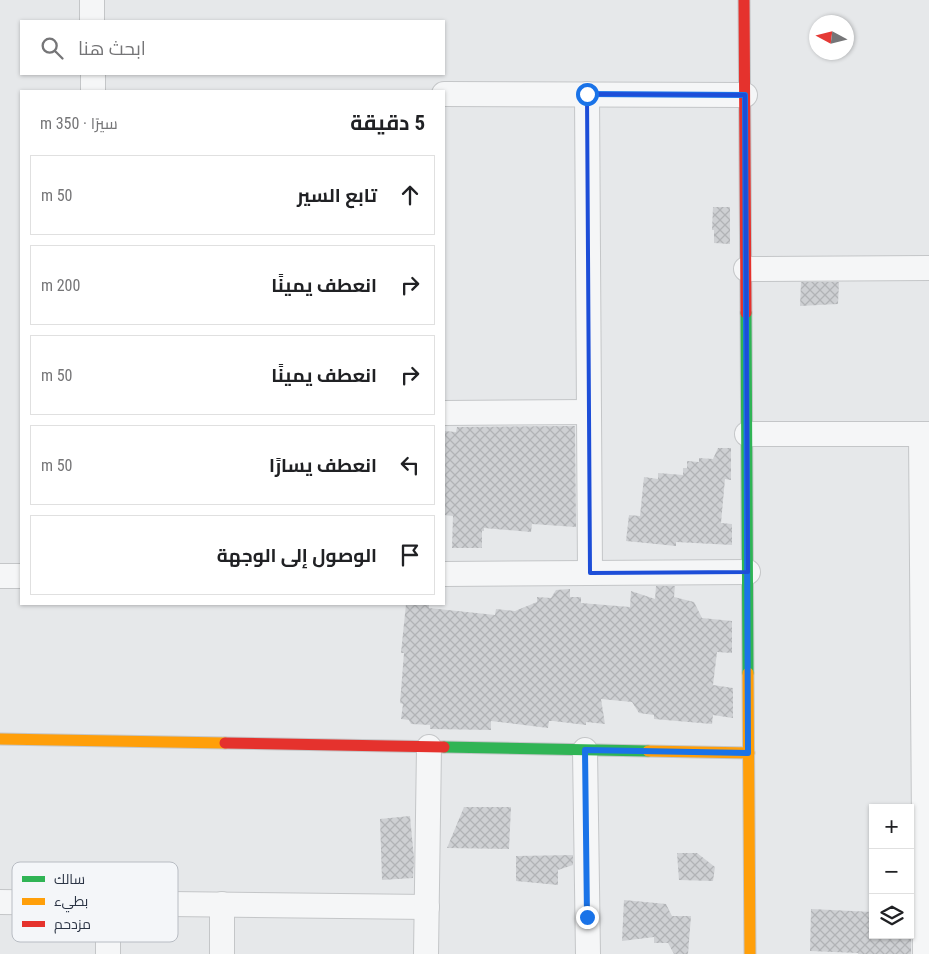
<!DOCTYPE html>
<html lang="ar">
<head>
<meta charset="utf-8">
<style>
	body { margin:0; font-family:"Roboto Condensed",Cairo,sans-serif; background:#f6f6f6; color:#202124; direction:rtl }
	.controls { position:absolute; right:15px; bottom:15px; display:grid; overflow:hidden; border-radius:0px; box-shadow:0 1px 4px #0004 }
	.controls button { width:45px; height:45px; display:grid; place-items:center; padding:0; border:0; border-bottom:1px solid #e0e0e0; background:#fff; color:#202124; font:25px sans-serif }
	.compass { position:absolute; left:809px; top:15px; width:45px; height:45px; border-radius:50%; background:#fff; box-shadow:0 1px 4px #0004; rotate:277deg }
	.stop { position:absolute; width:15px; height:15px; margin:-11px; border:4px solid #1a73e8; border-radius:50%; background:#fff }
	.stop.end { background:#1a73e8; border-color:#fff; box-shadow:0 1px 5px #0008 }
	.list { margin:0; padding:0; list-style:none }
	h2 { display:flex; justify-content:space-between; align-items:center; height:65px; margin:0; padding:0 20px; font-size:21px }
	h2 small { font-size:16px; font-weight:400; color:#757577 }
	.list li { display:grid; grid-template-columns:32px 1fr auto; gap:15px; align-items:center; box-sizing:border-box; height:80px; margin:0 10px 10px; padding:0 10px; border:1px solid #e0e0e0; border-radius:0px }
	.list b { display:block; font-size:19px; white-space:nowrap }
	.list em { font-size:16px; font-style:normal; color:#757577 }
	.icon { flex:none; width:28px; height:28px; fill:none; stroke:currentColor; stroke-width:2; stroke-linecap:round; stroke-linejoin:round }
	.map { position:relative; flex:none; width:929px; height:954px; overflow:hidden; direction:ltr }
	.search { position:absolute; background:#fff; box-shadow:0 1px 4px #0004; left:20px; top:20px; width:425px; height:55px; display:flex; align-items:center; gap:12px; box-sizing:border-box; padding:0 18px; border-radius:0px; color:#757577; font-size:19px }
	.panel { position:absolute; background:#fff; box-shadow:0 1px 4px #0004; left:20px; top:90px; width:425px; height:515px; border-radius:0px; direction:rtl }
	.map>svg:first-child { display:block }
	.building { fill:url(#building-cross-hatch) }
	.lines { fill:none; stroke-linecap:round; stroke-linejoin:round }
	.street-casing { stroke:#c4c6c8; stroke-width:26 }
	.fast-casing { stroke:#c4c6c8; stroke-width:13 }
	.slow-casing { stroke:#c4c6c8; stroke-width:13 }
	.jam-casing { stroke:#c4c6c8; stroke-width:13 }
	.street { stroke:#f5f6f7; stroke-width:24 }
	.fast { stroke:#30b455; stroke-width:11 }
	.slow { stroke:#ff9f0a; stroke-width:11 }
	.jam { stroke:#e5322d; stroke-width:11 }
	.route { stroke:#1a73e8; stroke-width:6 }
	.marked { fill:none; stroke:#1d4ed8; stroke-width:4; stroke-linejoin:round }
	.key { fill:#f4f6f9; stroke:#b8bcc3; stroke-width:1 }
	.key-label { font-size:14px; fill:#2b3445 }
</style>
</head>
<body>
<div class="map">
<svg width="929" height="954" viewBox="0 0 929 954">
	<defs>
		<pattern id="building-cross-hatch" width="8" height="8" patternUnits="userSpaceOnUse" patternTransform="scale(1.25)"><rect width="8" height="8" fill="#ced0d3"/><path d="M0 0l8 8M0 8l8-8" fill="none" stroke="#b1b3b6"/></pattern>
	</defs>
	<rect width="100%" height="100%" fill="#e6e8ea"/>
	<g class="building">
		<path d="M713 207H730V244L714 243V230H712Z"/>
		<path d="M801 282H839L838 304 800 306Z"/>
		<path d="M575 426 576 527 532 524 531 532 484 528V531H482V548H452L453 516 444 515V431L456 432 457 427Z"/>
		<path d="M718 448H731V480L725 479 721 523 732 524V545L676 542V546L626 541 629 515 640 516 644 477 658 479V473L683 475V468H687V461L699 462V458L713 459Z"/>
		<path d="M656 586H675L674 597 694 602 702 618 732 621V653L717 652 713 685 733 688V718L713 715 712 724 654 719V715L639 713 632 702 601 699 605 724 586 722V725L553 721H549L548 728 491 721V730L430 729V725L411 724 409 720 401 719 403 704 400 703 404 653H401L406 604H429V608L495 615 496 609 515 611 537 602V597L551 598 556 590 570 589V597H581V603L630 607 631 591 655 599Z"/>
		<path d="M464 807H511L509 849 447 848Z"/>
		<path d="M410 816 414 859 413 878 382 880 380 819Z"/>
		<path d="M677 853H697L715 867 713 881 679 880Z"/>
		<path d="M573 855V865L558 870V885L516 881V856Z"/>
		<path d="M624 900 666 904 672 916H691L688 954H674L668 943H654V937L622 941Z"/>
		<path d="M811 909 873 912V935H911V954H858V953L810 951Z"/>
	</g>
	<g class="lines">
		<defs>
			<g id="street">
				<path d="M92 0V21"/>
				<path d="M93 74V91"/>
				<path d="M444 94 745 95"/>
				<path d="M587 94 590 573"/>
				<path d="M746 269 929 268"/>
				<path d="M444 413 589 412"/>
				<path d="M747 434H929"/>
				<path d="M921 434 925 954"/>
				<path d="M444 574 748 572"/>
				<path d="M0 576H21"/>
				<path d="M585 750 588 954"/>
				<path d="M0 902 427 907"/>
				<path d="M108 903V954"/>
				<path d="M222 904V954"/>
				<path d="M426 954 429 747"/>
			</g>
			<g id="fast">
				<path d="M746 313 748 673"/>
				<path d="M444 747 648 751"/>
			</g>
			<g id="slow">
				<path d="M748 673 750 954"/>
				<path d="M0 739 225 743"/>
				<path d="M648 751 749 753"/>
			</g>
			<g id="jam">
				<path d="M744 0 746 313"/>
				<path d="M225 743 444 747"/>
			</g>
		</defs>
		<use href="#street" class="street-casing"/>
		<use href="#fast" class="fast-casing"/>
		<use href="#slow" class="slow-casing"/>
		<use href="#jam" class="jam-casing"/>
		<use href="#street" class="street"/>
		<use href="#fast" class="fast"/>
		<use href="#slow" class="slow"/>
		<use href="#jam" class="jam"/>
	</g>
	<g class="lines">
		<path class="route" d="M587 94 745 95 748 753 585 750 587 917"/>
	</g>
	<path class="marked" d="M587 94 745 95 748 572 590 573Z"/>
	<rect x="12" y="862" width="166" height="80" rx="8" class="key"/>
	<rect x="22" y="876" width="23" height="6" fill="#30b455"/>
	<rect x="22" y="898" width="23" height="7" fill="#ff9f0a"/>
	<rect x="22" y="921" width="23" height="6" fill="#e5322d"/>
	<g class="key-label">
		<text x="54" y="884">سالك</text>
		<text x="54" y="906">بطيء</text>
		<text x="54" y="929">مزدحم</text>
	</g>
</svg>
<div class="controls">
<button>+</button>
<button>−</button>
<button><svg class="icon" aria-label="layers" viewBox="0 0 24 24"><path d="M12 4l9 5-9 5-9-5zM3 14l9 5 9-5"/></svg></button>
</div>
<svg class="compass" viewBox="-18 -18 36 36"><path d="M0-13l5 13h-10z" fill="#e53935"/><path d="M0 13l5-13h-10z" fill="#757577"/></svg>
<div class="stop" style="left:587px;top:94px"></div>
<div class="stop end" style="left:587px;top:917px"></div>
<div class="search"><svg class="icon" aria-label="search" viewBox="0 0 24 24"><circle cx="10" cy="10" r="6"/><path d="M15 15l6 6"/></svg>ابحث هنا</div>
<section class="panel">
<h2>5 دقيقة<small>سيرًا · 350 m</small></h2>
<ul class="list">
<li><svg class="icon" aria-label="ahead" viewBox="0 0 24 24"><path d="M12 20V5M6 11l6-6 6 6"/></svg><div><b>تابع السير</b></div><em>50 m</em></li>
<li><svg class="icon" aria-label="right" viewBox="0 0 24 24"><path d="M7 20v-9h11M14 6l5 5-5 5"/></svg><div><b>انعطف يمينًا</b></div><em>200 m</em></li>
<li><svg class="icon" aria-label="right" viewBox="0 0 24 24"><path d="M7 20v-9h11M14 6l5 5-5 5"/></svg><div><b>انعطف يمينًا</b></div><em>50 m</em></li>
<li><svg class="icon" aria-label="left" viewBox="0 0 24 24"><path d="M17 20v-9H6M10 6l-5 5 5 5"/></svg><div><b>انعطف يسارًا</b></div><em>50 m</em></li>
<li><svg class="icon" aria-label="arrive" viewBox="0 0 24 24"><path d="M6 21V4h12l-3 4 3 4H6"/></svg><div><b>الوصول إلى الوجهة</b></div></li>
</ul>
</section>
</div>
</body>
</html>
